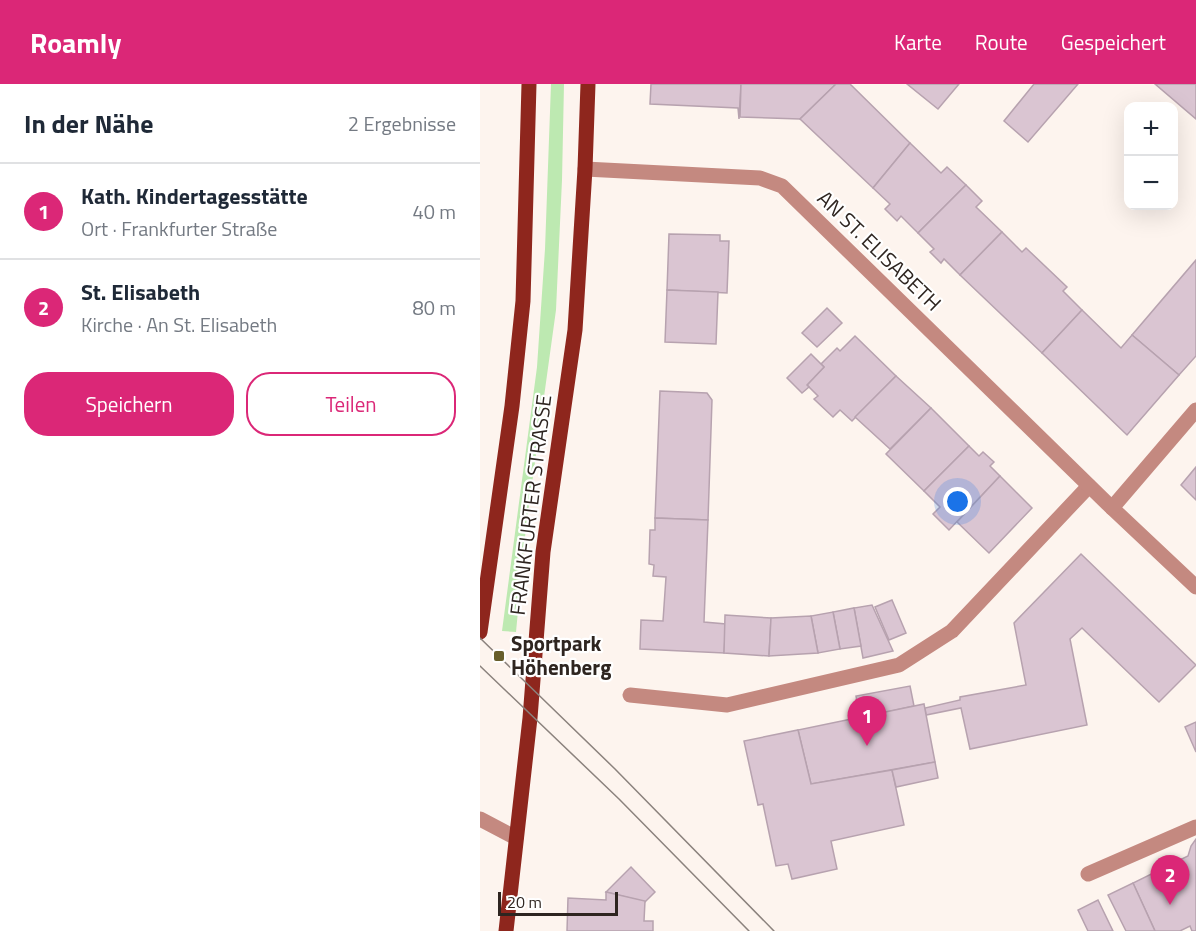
<!DOCTYPE html>
<html lang="de">
<head>
<meta charset="utf-8">
<style>
	body { margin:0; font-family:"Titillium Web",sans-serif; background:#f6f6f7; color:#1f2937 }
	.controls { position:absolute; right:18px; top:18px; display:grid; overflow:hidden; border-radius:12px; box-shadow:0 6px 24px #0002 }
	.controls button { width:54px; height:54px; display:grid; place-items:center; padding:0; border:0; border-bottom:2px solid #e0e1e3; background:#fff; color:#1f2937; font:30px sans-serif }
	.scale { position:absolute; left:18px; bottom:15px; width:120px; box-sizing:border-box; padding-left:6px; border:3px solid #2e2520; border-top:0; font-size:16px; line-height:21px; white-space:nowrap; color:#2e2520; -webkit-text-stroke:4px #fff; paint-order:stroke }
	.you { position:absolute; left:478px; top:418px; width:21px; height:21px; margin:-15px; border:4px solid #fff; border-radius:50%; background:#1a73e8; box-shadow:0 0 0 9px #1a73e833 }
	.badge { display:grid; place-items:center; width:39px; height:39px; border-radius:50%; background:#db2777; color:#fff; font-size:20px; font-weight:700 }
	.pin { position:absolute; translate:-50% -50px; filter:drop-shadow(0 2px 3px #0008) }
	.pin::after { content:''; position:absolute; top:32px; width:21px; height:18px; background:inherit; clip-path:polygon(0 0,100% 0,50% 100%) }
	.list { margin:0; padding:0; list-style:none }
	h2 { display:flex; justify-content:space-between; align-items:center; height:78px; margin:0; padding:0 24px; font-size:26px }
	h2 small { font-size:20px; font-weight:400; color:#747a83 }
	.list li { display:grid; grid-template-columns:39px 1fr auto; gap:18px; align-items:center; box-sizing:border-box; height:96px; padding:0 24px; border-top:2px solid #e0e1e3 }
	.list b { display:block; font-size:22px; white-space:nowrap }
	.list p { margin:0; font-size:20px; white-space:nowrap; color:#747a83 }
	.list em { font-size:20px; font-style:normal; color:#747a83 }
	.actions { display:flex; gap:12px; padding:18px 24px }
	.actions a { flex:1; padding:14px 0; border:2px solid #db2777; border-radius:24px; text-align:center; font-size:21px; color:#db2777 }
	.actions .main { background:#db2777; color:#fff }
	.map { position:relative; flex:none; width:716px; height:847px; overflow:hidden }
	header { display:flex; align-items:center; gap:36px; box-sizing:border-box; height:84px; padding:0 30px; background:#db2777; color:#fff }
	header strong { font-size:28px }
	nav { display:flex; gap:33px; margin-inline-start:auto; font-size:21px }
	main { display:flex }
	aside { flex:1; background:#fff }
	.map>svg:first-child { display:block }
	.green { fill:#bde9b1 }
	.building { fill:#dac5d2; stroke:#b7a2af; stroke-width:1.5 }
	.lines { fill:none; stroke-linecap:round; stroke-linejoin:round }
	.lane { stroke:#c48980; stroke-width:15 }
	.street { stroke:#c48980; stroke-width:15 }
	.primary { stroke:#8e261d; stroke-width:15 }
	.tram { stroke:#8b827d; stroke-width:1.5 }
	.poi-dot { fill:#675e2b; stroke:#fff; stroke-width:2 }
	.labels { text-anchor:middle; stroke-width:4.5; stroke-linejoin:round; paint-order:stroke }
	.street-label { font-size:21px; fill:#2e2520; stroke:#fff }
	.poi-label { font-size:21px; font-weight:bold; fill:#2e2520; stroke:#fff; text-anchor:start }
</style>
</head>
<body>
<header>
<strong>Roamly</strong>
<nav><a>Karte</a><a>Route</a><a>Gespeichert</a></nav>
</header>
<main>
<aside>
<h2>In der Nähe<small>2 Ergebnisse</small></h2>
<ul class="list">
<li><span class="badge">1</span><div><b>Kath. Kindertagesstätte</b><p>Ort · Frankfurter Straße</p></div><em>40 m</em></li>
<li><span class="badge">2</span><div><b>St. Elisabeth</b><p>Kirche · An St. Elisabeth</p></div><em>80 m</em></li>
</ul>
<div class="actions"><a class="main">Speichern</a><a>Teilen</a></div>
</aside>
<div class="map">
<svg width="716" height="847" viewBox="0 0 716 847">
	<rect width="100%" height="100%" fill="#fdf4ee"/>
	<path class="green" d="M71 0H84L82 96 76 226 46 443 36 548 22 547 57 283 65 165Z"/>
	<g class="building">
		<path d="M171 0H261L259 35 258 24 170 20Z"/>
		<path d="M261 0H356L320 35 260 33Z"/>
		<path d="M356 0H370L430 59 393 104 320 35Z"/>
		<path d="M427 0H479L458 25Z"/>
		<path d="M554 0H598L548 58 524 37Z"/>
		<path d="M675 0H716V35Z"/>
		<path d="M430 59 461 89 467 83 486 101 438 149 421 132 417 137 405 125 410 120 393 104Z"/>
		<path d="M486 101 502 117 496 123 522 148 480 191 464 175 461 179 450 168 454 165 438 149Z"/>
		<path d="M522 148 542 168 546 164 587 203 583 207 602 226 562 269 480 191Z"/>
		<path d="M189 150 240 151V157H249L247 209 187 206Z"/>
		<path d="M716 176V272L699 291 652 251Z"/>
		<path d="M187 206 238 208 236 260 185 258Z"/>
		<path d="M347 224 362 239 337 263 322 249Z"/>
		<path d="M602 226 641 264 652 251 699 291 647 351 562 269Z"/>
		<path d="M375 252 416 292 372 337 360 326 353 333 334 315 338 312 327 301 344 283 341 280 357 264 360 267Z"/>
		<path d="M331 270 344 283 327 301 329 303 322 309 307 294Z"/>
		<path d="M416 292 451 324 410 365 375 333Z"/>
		<path d="M180 307 227 309 232 316 228 436 175 434Z"/>
		<path d="M451 324 489 362 444 407 406 370Z"/>
		<path d="M489 362 499 372 503 368 514 378 510 382 520 392 469 446 453 430 460 423 444 407Z"/>
		<path d="M716 383V416L701 401Z"/>
		<path d="M520 392 552 424 509 469 477 438Z"/>
		<path d="M175 434 228 436 224 538 246 540 244 569 160 565 161 536 183 537 186 493 173 492 174 481 169 480 170 446H175Z"/>
		<path d="M601 470 716 581 679 618 602 544 590 555 607 641 490 665 481 624 446 631 445 624 480 616V613L546 601 534 539Z"/>
		<path d="M412 516 426 549 409 556 395 523Z"/>
		<path d="M392 521 413 567 383 574 374 524Z"/>
		<path d="M374 524 381 562 360 565 353 528Z"/>
		<path d="M353 528 360 565 338 569 331 532Z"/>
		<path d="M245 531 291 534 289 572 244 569Z"/>
		<path d="M331 532 338 569 289 572 291 534Z"/>
		<path d="M430 602 434 622 380 634 376 612Z"/>
		<path d="M444 620 455 678 331 700 318 646Z"/>
		<path d="M716 638V668L705 643Z"/>
		<path d="M318 646 331 700 412 686 424 741 351 757 357 785 312 795 308 780 296 782 283 720 278 721 264 657Z"/>
		<path d="M455 678 458 694 416 703 412 686Z"/>
		<path d="M716 755V847H712L710 842 700 847H675L653 799 708 772 711 762Z"/>
		<path d="M151 783 175 808 165 818 126 808Z"/>
		<path d="M653 799 675 847H646L628 811Z"/>
		<path d="M126 808 165 817 164 837H173V847H87L88 814 126 816Z"/>
		<path d="M618 816 633 847H608L598 826Z"/>
	</g>
	<g class="lines">
		<g class="lane">
			<path d="M150 611 247 621 419 581 472 547 609 402"/>
			<path d="M608 790 716 743"/>
		</g>
		<g class="street">
			<path d="M105 85 280 94 302 102 632 424 716 503"/>
			<path d="M632 424 716 326"/>
			<path d="M0 735 36 754"/>
		</g>
		<g class="primary">
			<path d="M0 548 32 322 43 217 49 0"/>
			<path d="M26 847 50 634 63 468 95 246 105 85 108 0"/>
		</g>
		<g class="tram">
			<path d="M0 554 135 685 294 847"/>
			<path d="M0 582 139 715 269 847"/>
		</g>
	</g>
	<rect class="poi-dot" x="13" y="566" width="12" height="12" rx="3"/>
	<g class="labels">
		<g class="street-label">
			<text transform="translate(399 167) rotate(44)" y="7">AN ST. ELISABETH</text>
			<text transform="translate(51 421) rotate(-83)" y="7">FRANKFURTER STRASSE</text>
		</g>
		<g class="poi-label">
			<text x="31" y="567">Sportpark<tspan x="31" dy="24">Höhenberg</tspan></text>
		</g>
	</g>
</svg>
<div class="controls">
<button>+</button>
<button>−</button>
</div>
<div class="scale">20 m</div>
<div class="you"></div>
<div class="pin badge" style="left:387px;top:662px">1</div>
<div class="pin badge" style="left:690px;top:821px">2</div>
</div>
</main>
</body>
</html>
